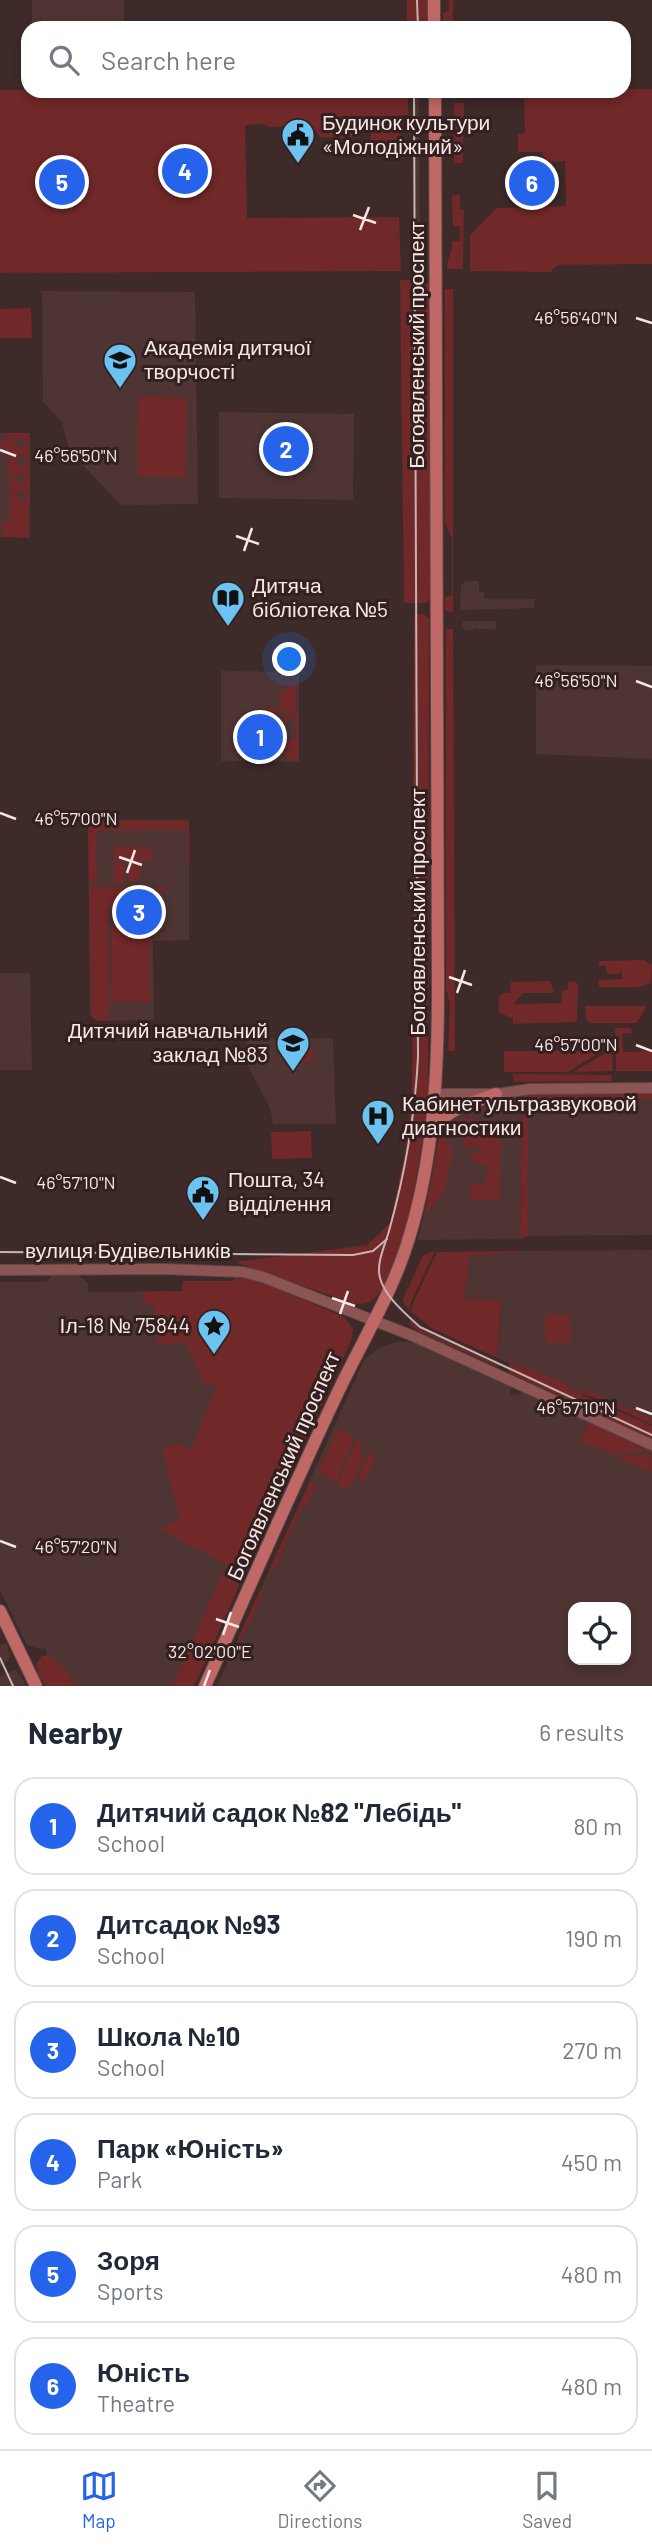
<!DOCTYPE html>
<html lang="en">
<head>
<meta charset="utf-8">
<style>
	body { margin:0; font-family:Barlow,sans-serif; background:#f2f2f3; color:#1f2937 }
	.controls { position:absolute; right:21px; bottom:21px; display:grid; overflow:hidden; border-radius:14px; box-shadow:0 4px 10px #0003 }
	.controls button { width:63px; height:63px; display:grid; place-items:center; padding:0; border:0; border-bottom:2px solid #e0e1e3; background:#fff; color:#1f2937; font:35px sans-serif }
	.you { position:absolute; left:290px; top:660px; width:24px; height:24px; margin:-18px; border:5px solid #fff; border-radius:50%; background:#1a73e8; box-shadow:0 0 0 10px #1a73e833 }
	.badge { display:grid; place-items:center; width:46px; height:46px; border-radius:50%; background:#2563eb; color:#fff; font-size:23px; font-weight:700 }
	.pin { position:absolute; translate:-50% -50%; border:4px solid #fff; box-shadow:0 2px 7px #0006 }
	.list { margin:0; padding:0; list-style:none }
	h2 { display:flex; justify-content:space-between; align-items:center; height:91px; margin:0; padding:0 28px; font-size:30px }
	h2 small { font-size:23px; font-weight:400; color:#747a83 }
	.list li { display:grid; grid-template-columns:46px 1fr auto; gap:21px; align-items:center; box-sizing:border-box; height:98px; margin:0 14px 14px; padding:0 14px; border:2px solid #e0e1e3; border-radius:21px }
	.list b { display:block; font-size:26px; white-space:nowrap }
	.list p { margin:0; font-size:23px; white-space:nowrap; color:#747a83 }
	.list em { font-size:23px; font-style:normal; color:#747a83 }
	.icon { flex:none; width:38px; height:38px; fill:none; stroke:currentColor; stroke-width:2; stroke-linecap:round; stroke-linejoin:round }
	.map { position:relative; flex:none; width:652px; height:1686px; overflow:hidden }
	.search { position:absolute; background:#fff; box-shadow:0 4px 10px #0003; left:21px; right:21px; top:21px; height:77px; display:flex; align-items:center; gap:18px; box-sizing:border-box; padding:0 24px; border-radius:21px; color:#747a83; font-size:26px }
	.sheet { height:763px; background:#fff }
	nav { display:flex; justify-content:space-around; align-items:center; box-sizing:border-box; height:98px; border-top:2px solid #e0e1e3; background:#fff; font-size:19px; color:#747a83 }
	nav a { display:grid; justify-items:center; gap:4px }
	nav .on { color:#2563eb }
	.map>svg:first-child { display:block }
	.built { fill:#4e3433; fill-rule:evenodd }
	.green { fill:#702828 }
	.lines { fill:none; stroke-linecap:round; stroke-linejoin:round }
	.tertiary-casing { stroke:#5a4847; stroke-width:12 }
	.secondary-casing { stroke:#5a4847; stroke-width:14 }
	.tertiary { stroke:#8c5553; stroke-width:10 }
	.secondary { stroke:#bf6866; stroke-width:12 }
	.tram { stroke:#c4b5b4; stroke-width:2 }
	.ticks { fill:none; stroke:#f5e7e6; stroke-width:2.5 }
	.labels { text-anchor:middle; stroke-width:6; stroke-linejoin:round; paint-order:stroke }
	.poi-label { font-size:21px; fill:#f5e7e6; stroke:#33201f; text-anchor:start }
	.street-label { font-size:21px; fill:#f5e7e6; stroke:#33201f }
	.ticks-label { font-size:18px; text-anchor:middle; fill:#f5e7e6; stroke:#33201f; stroke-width:6; stroke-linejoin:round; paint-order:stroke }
</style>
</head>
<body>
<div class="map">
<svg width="652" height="1686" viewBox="0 0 652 1686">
	<rect width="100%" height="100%" fill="#3d2a29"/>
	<g class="built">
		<rect x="32" y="0" width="92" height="28"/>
		<path d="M413 91H419L420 273H413Z"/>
		<path d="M42 291 195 292 198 504 121 505 70 452 62 422 43 402Z"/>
		<path d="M219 412 354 414 353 500 219 498Z"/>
		<path d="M0 433H30V538L0 537Z"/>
		<path d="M468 581H479V591L484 592V599H534V608L460 610 461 584Z"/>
		<path d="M463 621H496V630L474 628V630H466L462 628Z"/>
		<path d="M536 665 652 666V759L536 754Z"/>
		<path d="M221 671 299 672V762L221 761Z"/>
		<path d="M88 820H189V940L153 941 154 1020 97 1021 90 1015Z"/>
		<path d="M0 973H30L32 1070H0Z"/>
		<path d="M333 1038 336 1124H273L270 1108 247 1064V1040Z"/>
		<path d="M522 1095 520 1239 418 1240 443 1125 463 1110Z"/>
		<path d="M528 1099H652V1235L528 1236Z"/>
		<path d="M652 1250V1425L590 1396 571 1391 497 1358 501 1300 464 1299 470 1251Z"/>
		<path d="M52 1275H78L88 1283V1292L182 1291 183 1281H233L237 1275 257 1280 344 1317 351 1324V1341L247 1567 239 1571 237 1577 239 1586 194 1686H46L37 1672 36 1665 42 1656 47 1655 45 1648 40 1649 27 1645 0 1590V1282H46Z"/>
		<path d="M402 1341 419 1344 507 1384 511 1387 510 1395 525 1393 652 1451V1686H217L364 1360 380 1347ZM573 1607H626V1660H573Z"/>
		<path d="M6 1643 11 1657 0 1667V1645Z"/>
		<path d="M12 1671H17L27 1686H0V1677Z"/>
	</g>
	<g class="green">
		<rect x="407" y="0" width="20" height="28"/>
		<path d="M449 0H453V28H443V13L449 10Z"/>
		<path d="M652 89V264L558 265 550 272 470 271V235L497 208 566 206 565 161 547 162 542 152H518V134L525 133 524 91Z"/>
		<path d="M0 90 408 91V115L366 118 353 116 350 124 353 132 352 139 320 137 310 125 270 127 262 124 245 125 247 218 399 217 401 271 0 273Z"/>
		<path d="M454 103H464L463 163H454Z"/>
		<path d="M371 119H400L399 143H371Z"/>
		<path d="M452 195H460V210H464L463 269H447C447 258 453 252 452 241H460V226H453Z"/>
		<path d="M400 280H423L429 285 430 599 426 603H404Z"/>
		<path d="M445 289H453V613L445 610V597L452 596V539L445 522Z"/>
		<path d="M31 308 32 338H0V309Z"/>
		<path d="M138 396 187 398 186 478 137 476Z"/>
		<path d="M0 433H29V537H0L3 534 1 522 10 523 19 529 9 521V494L18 495V500H25V491L9 493V477H18V483L25 482V473L9 476 8 458H18V466H25V455L8 457V450L18 442V447H25V438H18L8 449H0V441H8L7 434Z"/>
		<path d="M414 614H424L429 619 428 1093C424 1136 406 1276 371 1301 366 1304 360 1304 355 1304L235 1262 367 1245 390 1223 403 1162 412 1102Z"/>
		<path d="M446 629H453L455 1051H448L450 1004 446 988Z"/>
		<path d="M289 685H296V712H263L264 708H280V695Z"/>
		<path d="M282 715H298V760H286V749L282 748 283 743 296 738 295 719H285L284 740 281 734Z"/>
		<path d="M88 820 189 821V863H187V830H100L96 833 97 883H89Z"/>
		<path d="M114 846 152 847V861H114Z"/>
		<rect x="114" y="863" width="11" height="20"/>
		<path d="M129 863H140V876L136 881 129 883Z"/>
		<path d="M89 887 166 888 150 905 108 906 109 1021H97L91 1015Z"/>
		<rect x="111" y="926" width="39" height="76"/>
		<path d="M644 960 652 965 651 983 639 987H599V980L622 979V971L618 974H607L606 966H599V961Z"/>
		<path d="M550 981 554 993H523L513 1004 561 1003 562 991 568 989V982L575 981 578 984 577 1022 513 1024V1018L499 1013V997L503 993H510L511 982Z"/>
		<path d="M585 1006H647L637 1023H591L586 1019Z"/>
		<path d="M615 1028H631L632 1033 622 1034 623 1052 652 1051V1071H616Z"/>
		<path d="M294 1049H312V1061L294 1062Z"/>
		<path d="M612 1049 613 1071 573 1072Z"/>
		<path d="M504 1051H602L568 1072H504Z"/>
		<path d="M513 1074 612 1075 611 1081 513 1082Z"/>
		<path d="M530 1092H652V1099L528 1100V1236L520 1239 522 1095Z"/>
		<path d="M465 1118 515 1124V1128H501L499 1202 485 1199 475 1201 469 1196 471 1183 484 1185 488 1166 474 1163 472 1154 480 1149 477 1145 468 1149 456 1128 457 1121Z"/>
		<path d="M311 1131 312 1158 272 1159 271 1132Z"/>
		<path d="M440 1131 452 1147V1156L444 1193 425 1214Z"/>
		<path d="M435 1251 411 1302 409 1310 403 1302V1299L423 1255Z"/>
		<path d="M518 1251V1253L470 1255 464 1299 501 1300 497 1358 433 1329 411 1312 413 1303 437 1252Z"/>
		<path d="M237 1275 257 1280 344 1317 353 1329 351 1341 247 1567 239 1571 159 1529 180 1519 162 1449 179 1443 191 1450 217 1385 205 1384 185 1342 157 1345 154 1304H143V1292L182 1291 183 1281H233Z"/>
		<path d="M570 1314 571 1343H546L545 1315Z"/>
		<path d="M410 1320 424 1331 500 1366 497 1367 418 1331 409 1324Z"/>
		<path d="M511 1361 565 1383 572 1390 593 1392 652 1419V1424L594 1397 571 1391 546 1379 652 1426V1439L508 1372 510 1364 545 1379 511 1363Z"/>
		<path d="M589 1423 650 1451 614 1455 580 1441Z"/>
		<path d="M339 1427 354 1438 336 1482 320 1473V1466Z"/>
		<path d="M357 1439 361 1443C365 1456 358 1477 348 1488L337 1485Z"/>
		<path d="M371 1452 375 1458 366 1481H360C359 1472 365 1456 371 1452Z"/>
		<path d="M651 1454 652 1472 617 1457Z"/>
		<path d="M311 1481 316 1483 307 1506 302 1507 275 1569 271 1571 270 1568Z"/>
		<path d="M222 1574 236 1577 239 1586 194 1686H172Z"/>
		<path d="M260 1590 263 1591V1594L243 1638 239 1641V1636Z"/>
		<path d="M42 1656C58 1654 67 1675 76 1686H46C39 1675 32 1667 42 1656Z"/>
	</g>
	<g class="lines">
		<defs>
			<g id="tertiary">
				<path d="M436 1094H496L530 1089 652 1088"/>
				<path d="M0 1270 165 1269 243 1272 263 1277 413 1336 652 1445"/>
			</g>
			<g id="secondary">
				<path d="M434 0V28"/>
				<path d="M433 1124 460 1107 496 1094"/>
				<path d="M0 1611 36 1686"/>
				<path d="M205 1686C249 1588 292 1489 338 1392 362 1341 393 1292 409 1238 434 1156 438 1072 438 987L435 91"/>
			</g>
		</defs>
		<use href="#tertiary" class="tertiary-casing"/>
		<use href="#secondary" class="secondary-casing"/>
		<use href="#tertiary" class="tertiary"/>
		<use href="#secondary" class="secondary"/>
		<g class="tram">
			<path d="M417 0 418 28"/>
			<path d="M414 91 418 1057C415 1116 405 1174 389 1231 385 1245 376 1263 380 1278 385 1297 406 1314 420 1327L652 1435"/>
			<path d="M0 1252 353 1255 373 1251 387 1239"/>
			<path d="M0 1658 13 1686"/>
		</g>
	</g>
	<path class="ticks" d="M353 215 376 223M360 230 369 207M636 318 652 323M0 450 16 456M236 536 259 544M244 551 252 528M636 681 652 687M0 813 16 819M119 857 142 865M127 873 135 850M449 977 472 985M457 993 465 970M636 1045 652 1051M0 1177 16 1183M332 1298 355 1306M340 1314 348 1291M636 1408 652 1414M0 1541 16 1547M216 1619 239 1627M223 1635 231 1612M204 1686 210 1670"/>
	<defs>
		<symbol id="civic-pin" viewBox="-11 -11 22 30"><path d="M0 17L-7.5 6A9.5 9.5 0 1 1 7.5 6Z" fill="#6ac3f1" stroke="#33201f"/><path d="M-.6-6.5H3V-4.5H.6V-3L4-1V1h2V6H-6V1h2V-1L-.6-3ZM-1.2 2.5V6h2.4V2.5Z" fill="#111"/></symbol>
		<symbol id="school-pin" viewBox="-11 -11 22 30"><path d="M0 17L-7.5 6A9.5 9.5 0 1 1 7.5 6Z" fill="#6ac3f1" stroke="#33201f"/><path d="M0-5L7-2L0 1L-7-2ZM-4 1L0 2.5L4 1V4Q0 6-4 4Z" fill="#111"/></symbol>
		<symbol id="library-pin" viewBox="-11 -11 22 30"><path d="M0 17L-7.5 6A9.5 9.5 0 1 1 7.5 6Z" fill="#6ac3f1" stroke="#33201f"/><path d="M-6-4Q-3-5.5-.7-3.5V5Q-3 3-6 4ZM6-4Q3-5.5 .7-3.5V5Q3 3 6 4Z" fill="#111"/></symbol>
		<symbol id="hospital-pin" viewBox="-11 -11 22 30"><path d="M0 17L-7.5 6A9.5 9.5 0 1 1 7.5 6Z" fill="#6ac3f1" stroke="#33201f"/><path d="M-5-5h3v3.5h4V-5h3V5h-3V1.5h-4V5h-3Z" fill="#111"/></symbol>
		<symbol id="sight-pin" viewBox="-11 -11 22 30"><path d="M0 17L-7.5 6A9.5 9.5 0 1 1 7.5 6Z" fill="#6ac3f1" stroke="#33201f"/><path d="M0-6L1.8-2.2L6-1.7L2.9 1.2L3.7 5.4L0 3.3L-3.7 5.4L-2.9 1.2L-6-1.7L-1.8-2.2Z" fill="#111"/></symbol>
	</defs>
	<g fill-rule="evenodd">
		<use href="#civic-pin" x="279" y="116" width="38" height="52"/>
		<use href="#school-pin" x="101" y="341" width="38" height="52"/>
		<use href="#library-pin" x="209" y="579" width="38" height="52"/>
		<use href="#school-pin" x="274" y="1024" width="38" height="52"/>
		<use href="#hospital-pin" x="359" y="1097" width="38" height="52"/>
		<use href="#civic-pin" x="184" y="1173" width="38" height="52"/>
		<use href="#sight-pin" x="195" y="1307" width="38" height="52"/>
	</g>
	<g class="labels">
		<g class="poi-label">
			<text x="322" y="130">Будинок культури<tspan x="322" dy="24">«Молодіжний»</tspan></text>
			<text x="144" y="355">Академія дитячої<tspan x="144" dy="24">творчості</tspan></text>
			<text x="252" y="593">Дитяча<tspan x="252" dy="24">бібліотека №5</tspan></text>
			<text x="268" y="1038" text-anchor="end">Дитячий навчальний<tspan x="268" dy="24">заклад №83</tspan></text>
			<text x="402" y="1111">Кабинет ультразвуковой<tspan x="402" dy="24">диагностики</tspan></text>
			<text x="228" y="1187">Пошта, 34<tspan x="228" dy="24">відділення</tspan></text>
			<text x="190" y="1333" text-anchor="end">Іл-18 № 75844</text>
		</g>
		<g class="street-label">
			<text transform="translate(417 345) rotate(-90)" y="7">Богоявленський проспект</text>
			<text transform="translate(418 912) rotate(-90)" y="7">Богоявленський проспект</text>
			<text x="128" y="1258">вулиця Будівельників</text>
			<text transform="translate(284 1466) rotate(-66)" y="7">Богоявленський проспект</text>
		</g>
	</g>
	<g class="ticks-label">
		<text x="576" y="324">46°56'40"N</text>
		<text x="76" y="462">46°56'50"N</text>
		<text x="576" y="687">46°56'50"N</text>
		<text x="76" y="825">46°57'00"N</text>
		<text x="576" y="1051">46°57'00"N</text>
		<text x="76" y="1189">46°57'10"N</text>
		<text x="576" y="1414">46°57'10"N</text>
		<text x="76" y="1553">46°57'20"N</text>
		<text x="210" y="1658">32°02'00"E</text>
	</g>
</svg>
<div class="controls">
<button><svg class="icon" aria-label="locate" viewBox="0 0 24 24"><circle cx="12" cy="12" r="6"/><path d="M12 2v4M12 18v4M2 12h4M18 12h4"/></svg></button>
</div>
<div class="you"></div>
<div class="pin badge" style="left:260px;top:737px">1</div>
<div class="pin badge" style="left:286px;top:449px">2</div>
<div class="pin badge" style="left:139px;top:912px">3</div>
<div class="pin badge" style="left:185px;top:171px">4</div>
<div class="pin badge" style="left:62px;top:182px">5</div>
<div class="pin badge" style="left:532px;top:183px">6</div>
<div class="search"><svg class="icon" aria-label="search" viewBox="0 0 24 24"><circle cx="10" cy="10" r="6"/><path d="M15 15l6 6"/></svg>Search here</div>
</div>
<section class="sheet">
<h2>Nearby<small>6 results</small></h2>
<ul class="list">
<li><span class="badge">1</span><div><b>Дитячий садок №82 &quot;Лебідь&quot;</b><p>School</p></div><em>80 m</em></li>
<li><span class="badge">2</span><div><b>Дитсадок №93</b><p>School</p></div><em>190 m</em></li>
<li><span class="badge">3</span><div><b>Школа №10</b><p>School</p></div><em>270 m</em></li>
<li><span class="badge">4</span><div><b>Парк «Юність»</b><p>Park</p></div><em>450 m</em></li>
<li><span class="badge">5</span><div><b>Зоря</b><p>Sports</p></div><em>480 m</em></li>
<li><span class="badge">6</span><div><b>Юність</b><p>Theatre</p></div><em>480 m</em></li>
</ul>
</section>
<nav>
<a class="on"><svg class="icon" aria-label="map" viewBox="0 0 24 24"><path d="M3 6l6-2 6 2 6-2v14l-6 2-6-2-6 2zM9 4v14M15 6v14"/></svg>Map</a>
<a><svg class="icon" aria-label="directions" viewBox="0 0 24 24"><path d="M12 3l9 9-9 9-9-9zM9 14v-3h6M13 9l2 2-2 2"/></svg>Directions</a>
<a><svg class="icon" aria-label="saved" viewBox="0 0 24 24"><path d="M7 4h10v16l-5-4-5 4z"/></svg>Saved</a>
</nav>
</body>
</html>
